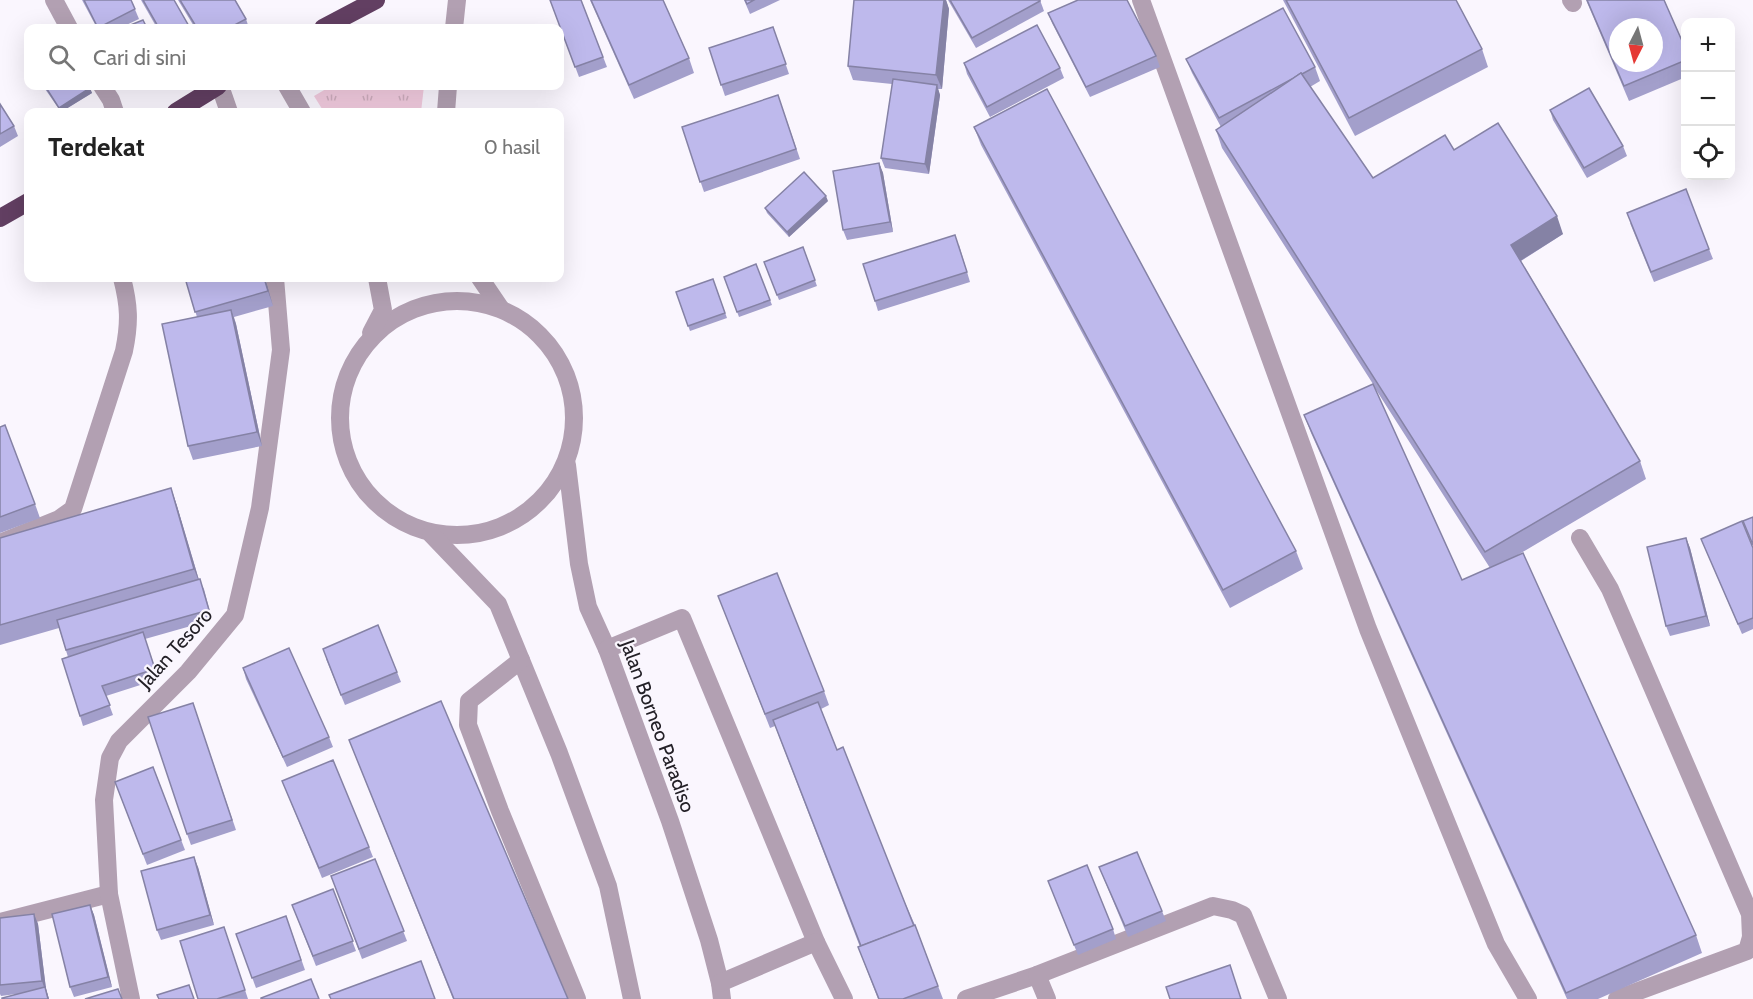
<!DOCTYPE html>
<html lang="id">
<head>
<meta charset="utf-8">
<style>
	body { margin:0; font-family:Cabin,sans-serif; background:#f2f2f2; color:#222 }
	.controls { position:absolute; right:18px; top:18px; display:grid; overflow:hidden; border-radius:12px; box-shadow:0 6px 24px #0002 }
	.controls button { width:54px; height:54px; display:grid; place-items:center; padding:0; border:0; border-bottom:2px solid #e0e0e0; background:#fff; color:#222; font:30px sans-serif }
	.compass { position:absolute; left:1609px; top:18px; width:54px; height:54px; border-radius:50%; background:#fff; box-shadow:0 6px 24px #0002; rotate:186deg }
	.list { margin:0; padding:0; list-style:none }
	h2 { display:flex; justify-content:space-between; align-items:center; height:78px; margin:0; padding:0 24px; font-size:26px }
	h2 small { font-size:20px; font-weight:400; color:#767676 }
	.icon { flex:none; width:33px; height:33px; fill:none; stroke:currentColor; stroke-width:2; stroke-linecap:round; stroke-linejoin:round }
	.map { position:relative; flex:none; width:1753px; height:999px; overflow:hidden }
	.search { position:absolute; background:#fff; box-shadow:0 6px 24px #0002; left:24px; top:24px; width:540px; height:66px; display:flex; align-items:center; gap:15px; box-sizing:border-box; padding:0 21px; border-radius:12px; color:#767676; font-size:22px }
	.panel { position:absolute; background:#fff; box-shadow:0 6px 24px #0002; left:24px; top:108px; width:540px; height:174px; border-radius:12px }
	.map>svg:first-child { display:block }
	.park { fill:url(#park-tufts) }
	.lines { fill:none; stroke-linecap:round; stroke-linejoin:round }
	.minor { stroke:#b2a0b2; stroke-width:18 }
	.highway { stroke:#623f62; stroke-width:18 }
	.wall { fill:#a39fcb; fill-rule:evenodd }
	.shaded-wall { fill:#8582a5 }
	.building { fill:#beb9ec; stroke:#8582a5; stroke-width:1.5; fill-rule:evenodd }
	.labels { text-anchor:middle; stroke-width:4.5; stroke-linejoin:round; paint-order:stroke }
	.street-label { font-size:20px; fill:#232027; stroke:#faf6fe }
</style>
</head>
<body>
<div class="map">
<svg width="1753" height="999" viewBox="0 0 1753 999">
	<defs>
		<pattern id="park-tufts" width="24" height="20" patternUnits="userSpaceOnUse" patternTransform="scale(1.5)"><rect width="24" height="20" fill="#f2cbdf"/><path d="M3 7l-1-3M5 7V3M7 7l1-3M15 17l-1-3M17 17v-4M19 17l1-3" fill="none" stroke="#cfaebf"/></pattern>
	</defs>
	<rect width="100%" height="100%" fill="#faf6fe"/>
	<path class="park" d="M331 86H424L421 112H324L314 96Z"/>
	<g class="lines">
		<g class="minor">
			<path d="M54 0 69 28"/>
			<path d="M1141 0 1368 629 1496 944 1528 999"/>
			<path d="M1571 0 1573 3"/>
			<path d="M454 28 457 0"/>
			<path d="M102 86 111 100 115 112"/>
			<path d="M220 86 229 112"/>
			<path d="M287 86 302 112"/>
			<path d="M446 112 448 86"/>
			<path d="M480 278 501 309"/>
			<circle cx="457" cy="418" r="117"/>
			<path d="M371 333 383 310 377 278"/>
			<path d="M567 465 579 564 588 607 607 649 670 821 709 940 720 983 722 999"/>
			<path d="M431 534 498 604 559 753 608 886 632 999"/>
			<path d="M1580 538 1610 589 1750 914 1751 937 1747 951 1617 999"/>
			<path d="M0 543 59 519 73 509 124 351C130 322 129 305 122 278"/>
			<path d="M607 649 682 618 816 942 844 999"/>
			<path d="M521 660 469 701 468 725 500 811 577 999"/>
			<path d="M0 922 109 894"/>
			<path d="M720 983 816 942"/>
			<path d="M131 999 109 894 104 800 110 758 119 741 188 672 235 615 260 508 281 350 275 278"/>
			<path d="M966 999 1037 975"/>
			<path d="M1047 999 1037 975 1213 906 1232 910 1243 915 1278 999"/>
		</g>
		<g class="highway">
			<path d="M323 28 376 0"/>
			<path d="M176 112 218 86"/>
			<path d="M0 218 28 202"/>
		</g>
	</g>
	<g class="wall">
		<path d="M82 0H131L139 19 120 28H97Z"/>
		<path d="M141 0H174L190 28H157Z"/>
		<path d="M178 0H235L246 19 249 28H195Z"/>
		<path d="M550 0H581L607 67 579 77Z"/>
		<path d="M590 0H663L689 58 694 73 634 99Z"/>
		<path d="M744 0H780L750 14Z"/>
		<path d="M854 0H946L949 9 942 89H938L940 95 929 174 885 168 881 158 892 84 853 80 848 66Z"/>
		<path d="M948 0H1040L1044 11 976 48Z"/>
		<path d="M1283 0H1456L1482 49 1488 67 1355 136Z"/>
		<path d="M1586 0H1664L1686 50V77L1629 101Z"/>
		<path d="M1048 13 1156 56 1160 67 1090 97 1052 23Z"/>
		<path d="M773 27 789 74 725 96 709 48Z"/>
		<path d="M1186 59 1315 67 1320 81 1310 87 1373 178 1454 150 1563 234 1521 261 1640 461 1646 479 1511 559 1696 935 1702 953 1598 999H1567L1311 433 1304 415 1373 384 1222 148 1216 130 1221 127 1192 73ZM1373 385 1490 568 1462 580Z"/>
		<path d="M964 63 1060 68 1064 78 990 117 967 74Z"/>
		<path d="M43 86H88L92 93 61 112Z"/>
		<path d="M778 95 800 159 704 192 682 127Z"/>
		<path d="M0 104 14 126 18 136 0 147Z"/>
		<path d="M1550 110 1623 146 1627 156 1587 178 1553 120Z"/>
		<path d="M974 127 1296 551 1303 569 1230 608 981 145Z"/>
		<path d="M879 163 883 173 893 232 847 240 843 230Z"/>
		<path d="M828 201 789 237 767 213 765 208Z"/>
		<path d="M1630 223 1709 249 1713 259 1654 282Z"/>
		<path d="M959 245 970 282 878 311 875 301Z"/>
		<path d="M803 247 817 286 779 300 764 262Z"/>
		<path d="M756 264 772 305 739 317 724 277Z"/>
		<path d="M185 278H265L273 306 234 317 236 324 262 446 193 460 188 446 197 317Z"/>
		<path d="M713 279 727 318 690 331 676 292Z"/>
		<path d="M0 427 35 504 40 518 0 533Z"/>
		<path d="M171 488 177 506 199 580 204 589 212 620 145 639 159 679 106 696 113 715 83 726 80 716 68 657 59 628 0 645V538Z"/>
		<path d="M1686 538 1690 548 1710 626 1670 636 1666 626Z"/>
		<path d="M1701 539 1753 548V629L1742 634Z"/>
		<path d="M718 596 824 691 829 705 821 709 837 750 915 925 943 999H878L858 947H860L775 726 770 728Z"/>
		<path d="M326 659 397 672 401 682 345 705Z"/>
		<path d="M243 668 329 737 333 747 287 767 246 679Z"/>
		<path d="M193 703 236 830 191 845 187 834Z"/>
		<path d="M349 740 568 999H453Z"/>
		<path d="M153 767 185 850 147 865 115 782Z"/>
		<path d="M282 781 369 847 373 857 322 878Z"/>
		<path d="M375 859 407 941 362 959 331 876Z"/>
		<path d="M198 867 214 925 161 940 157 930Z"/>
		<path d="M1099 867 1162 911 1166 921 1128 937Z"/>
		<path d="M333 889 356 951 316 966 292 905Z"/>
		<path d="M1052 891 1113 929 1116 939 1078 955Z"/>
		<path d="M90 905 94 915 112 987 74 997 70 987Z"/>
		<path d="M34 914 38 924 46 989 49 999H2L16 994 1 996 0 994V918Z"/>
		<path d="M286 916 305 970 256 988 236 934Z"/>
		<path d="M224 927 248 999H198Z"/>
	</g>
	<g class="shaded-wall">
		<path d="M944 0H946L949 9 942 89 936 75Z"/>
		<path d="M937 85 940 95 929 174 925 164Z"/>
		<path d="M90 88 92 93 61 112 59 108Z"/>
		<path d="M879 163 883 173 893 232 890 222Z"/>
		<path d="M826 196 828 201 789 237 787 232Z"/>
		<path d="M1557 216 1563 234 1517 263 1511 245Z"/>
		<path d="M264 278H265L273 306 268 291Z"/>
		<path d="M231 310 236 324 262 446 257 432Z"/>
		<path d="M171 488 177 506 201 587 194 569Z"/>
		<path d="M1686 538 1690 548 1710 626 1706 616Z"/>
		<path d="M194 857 198 867 214 925 210 915Z"/>
		<path d="M90 905 94 915 112 987 108 977Z"/>
		<path d="M34 914 38 924 46 989 49 999H48L42 981Z"/>
	</g>
	<g class="building">
		<path d="M84 0H131L135 9 98 28Z"/>
		<path d="M143 0H174L190 28H159Z"/>
		<path d="M180 0H235L246 19 229 28H197Z"/>
		<path d="M550 0H581L603 57 575 67Z"/>
		<path d="M591 0H663L689 58 629 85Z"/>
		<path d="M745 0H754L747 4Z"/>
		<path d="M854 0H944L936 75 848 66Z"/>
		<path d="M950 0H1040V1L972 38Z"/>
		<path d="M1078 0H1127L1156 56 1086 87 1048 13Z"/>
		<path d="M1286 0H1456L1482 49 1349 118Z"/>
		<path d="M1587 0H1664L1686 50V60L1624 86ZM1618 27H1654V63H1618Z"/>
		<path d="M1283 8 1315 67 1302 74 1301 73 1292 79 1219 118 1186 59Z"/>
		<path d="M143 20 147 28H123Z"/>
		<path d="M1037 25 1060 68 987 107 964 63Z"/>
		<path d="M773 27 786 64 721 85 709 48Z"/>
		<path d="M1301 73 1373 178 1445 135 1454 150 1498 123 1557 216 1511 245 1640 461 1485 552 1216 130Z"/>
		<path d="M893 79 937 85 925 164 881 158Z"/>
		<path d="M45 86H88L90 88 59 108Z"/>
		<path d="M1589 88 1623 146 1584 168 1550 110Z"/>
		<path d="M1047 89 1296 551 1223 590 974 127Z"/>
		<path d="M778 95 796 149 700 182 682 127Z"/>
		<path d="M0 104 14 126 0 134Z"/>
		<path d="M879 163 890 222 843 230 833 171Z"/>
		<path d="M804 172 826 196 787 232 765 208Z"/>
		<path d="M1686 189 1709 249 1651 272 1627 213Z"/>
		<path d="M955 235 967 272 875 301 863 264Z"/>
		<path d="M803 247 815 280 777 295 764 262Z"/>
		<path d="M756 264 770 300 737 312 724 277Z"/>
		<path d="M185 278H264L268 291 195 312Z"/>
		<path d="M713 279 725 313 688 326 676 292Z"/>
		<path d="M231 310 257 432 188 446 162 324Z"/>
		<path d="M1373 384 1462 580 1523 553 1696 935 1566 993 1304 415Z"/>
		<path d="M5 425 35 504 0 517V427Z"/>
		<path d="M171 488 194 569 0 625V538Z"/>
		<path d="M1753 517V545L1743 521Z"/>
		<path d="M1742 521 1753 548V618L1738 624 1701 539Z"/>
		<path d="M1686 538 1706 616 1666 626 1647 547Z"/>
		<path d="M777 573 824 691 765 714 718 596Z"/>
		<path d="M200 579 209 610 66 650 57 620Z"/>
		<path d="M378 625 397 672 341 695 323 649Z"/>
		<path d="M143 632 155 669 102 686 110 705 80 716 62 659Z"/>
		<path d="M289 648 329 737 283 757 243 668Z"/>
		<path d="M441 701 568 999H454L349 740Z"/>
		<path d="M818 702 837 750 843 747 914 926 861 946 773 720Z"/>
		<path d="M193 703 232 820 187 834 148 717Z"/>
		<path d="M333 760 369 847 319 868 282 781Z"/>
		<path d="M153 767 181 840 143 854 115 782Z"/>
		<path d="M1137 852 1162 911 1125 926 1099 867Z"/>
		<path d="M194 857 210 915 157 930 141 871Z"/>
		<path d="M375 859 404 931 359 949 331 876Z"/>
		<path d="M1087 865 1113 929 1074 945 1048 881Z"/>
		<path d="M333 889 353 941 313 956 292 905Z"/>
		<path d="M90 905 108 977 70 987 52 914Z"/>
		<path d="M34 914 42 981 0 985V918Z"/>
		<path d="M286 916 301 960 252 978 236 934Z"/>
		<path d="M915 925 938 986 903 999H879L858 947Z"/>
		<path d="M224 927 245 990 217 999H198L180 941Z"/>
		<path d="M421 961 435 999H331L329 995Z"/>
		<path d="M1230 965 1241 999H1170L1166 987Z"/>
		<path d="M311 979 319 999H261V998Z"/>
		<path d="M189 985 194 999H159L157 995Z"/>
		<path d="M45 987 48 999H2V998Z"/>
		<path d="M118 989 122 999H85Z"/>
	</g>
	<g class="labels">
		<g class="street-label">
			<text transform="translate(175 648) rotate(-48)" y="7">Jalan Tesoro</text>
			<text transform="translate(658 726) rotate(70)" y="7">Jalan Borneo Paradiso</text>
		</g>
	</g>
</svg>
<div class="controls">
<button>+</button>
<button>−</button>
<button><svg class="icon" aria-label="locate" viewBox="0 0 24 24"><circle cx="12" cy="12" r="6"/><path d="M12 2v4M12 18v4M2 12h4M18 12h4"/></svg></button>
</div>
<svg class="compass" viewBox="-18 -18 36 36"><path d="M0-13l5 13h-10z" fill="#e53935"/><path d="M0 13l5-13h-10z" fill="#767676"/></svg>
<div class="search"><svg class="icon" aria-label="search" viewBox="0 0 24 24"><circle cx="10" cy="10" r="6"/><path d="M15 15l6 6"/></svg>Cari di sini</div>
<section class="panel">
<h2>Terdekat<small>0 hasil</small></h2>
<ul class="list">
</ul>
</section>
</div>
</body>
</html>
